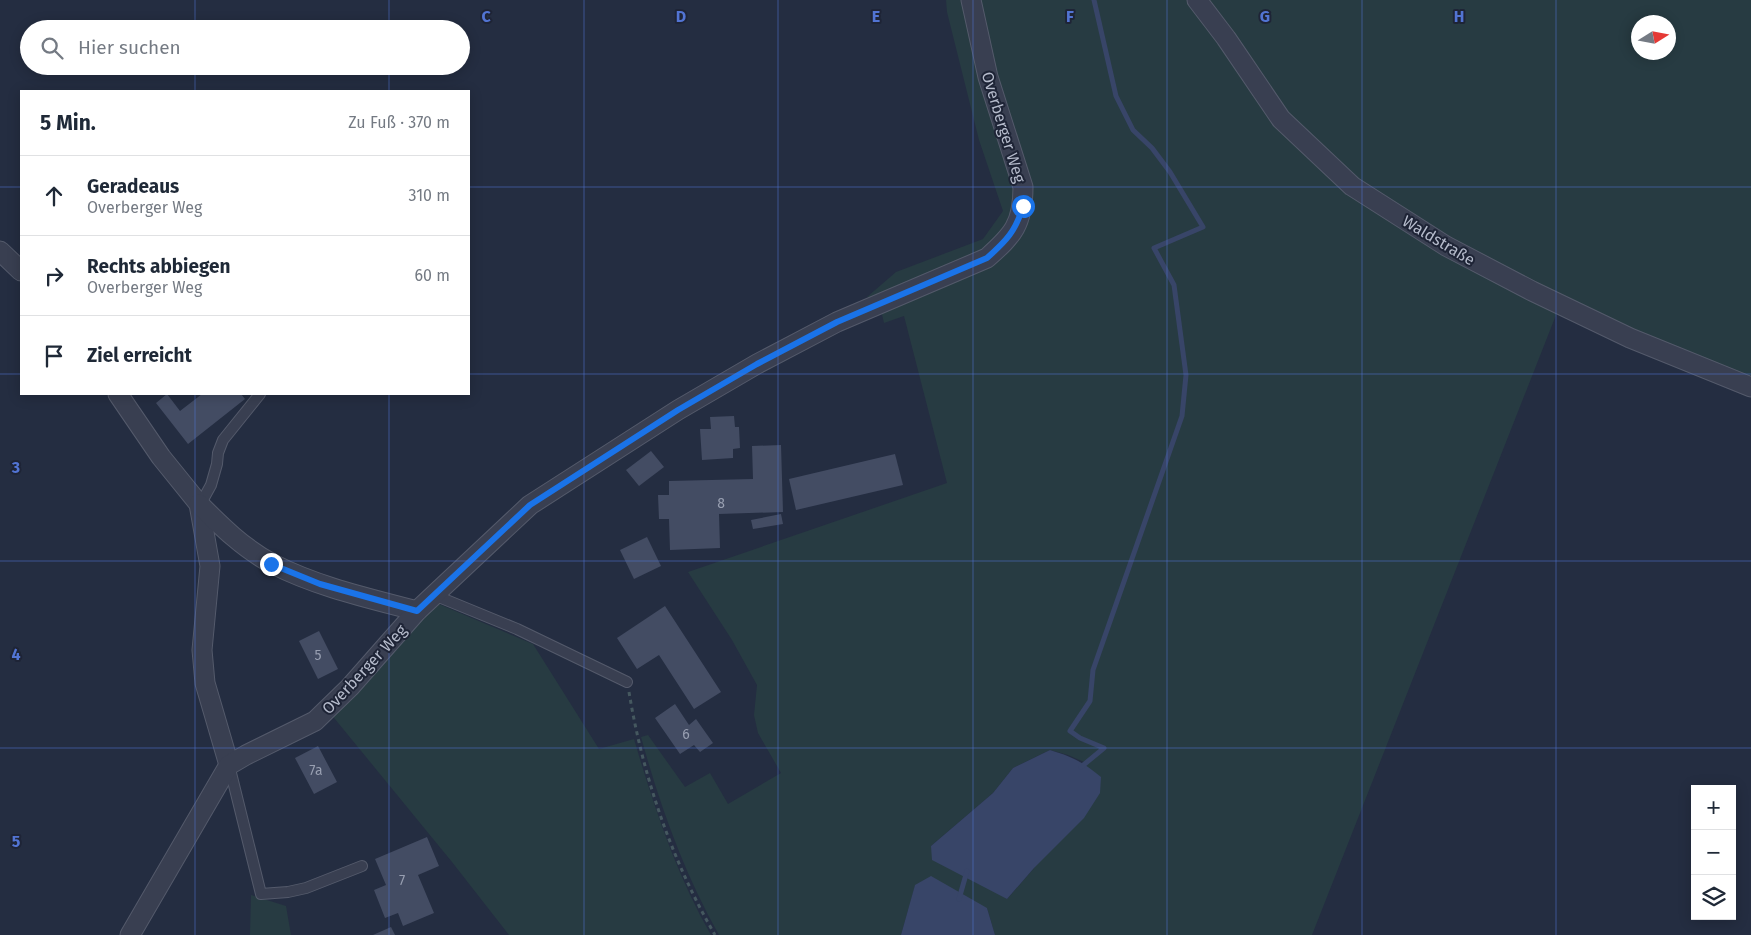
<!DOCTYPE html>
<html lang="de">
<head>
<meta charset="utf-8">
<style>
	body { margin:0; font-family:"Fira Sans",sans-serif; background:#f2f2f3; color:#1f2937 }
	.controls { position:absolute; right:15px; bottom:15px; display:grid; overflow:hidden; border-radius:0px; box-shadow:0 2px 12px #0003 }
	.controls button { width:45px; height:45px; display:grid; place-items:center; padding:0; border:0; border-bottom:1px solid #e0e1e3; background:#fff; color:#1f2937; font:25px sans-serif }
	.compass { position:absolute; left:1631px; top:15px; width:45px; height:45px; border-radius:50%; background:#fff; box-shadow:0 2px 12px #0003; rotate:79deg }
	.stop { position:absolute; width:15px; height:15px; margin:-11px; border:4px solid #1a73e8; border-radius:50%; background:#fff }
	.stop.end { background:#1a73e8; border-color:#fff; box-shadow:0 1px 5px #0008 }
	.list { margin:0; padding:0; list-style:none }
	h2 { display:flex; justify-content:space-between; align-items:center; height:65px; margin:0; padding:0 20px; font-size:21px }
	h2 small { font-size:16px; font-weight:400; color:#747a83 }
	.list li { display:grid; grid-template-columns:32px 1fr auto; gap:15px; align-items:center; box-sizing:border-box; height:80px; padding:0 20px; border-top:1px solid #e0e1e3 }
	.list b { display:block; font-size:19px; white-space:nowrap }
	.list p { margin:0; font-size:16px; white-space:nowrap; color:#747a83 }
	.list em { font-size:16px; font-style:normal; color:#747a83 }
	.icon { flex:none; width:28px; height:28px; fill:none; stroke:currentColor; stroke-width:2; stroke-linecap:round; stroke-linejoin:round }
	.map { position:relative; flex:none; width:1751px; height:935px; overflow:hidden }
	.search { position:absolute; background:#fff; box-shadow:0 2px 12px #0003; left:20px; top:20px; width:450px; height:55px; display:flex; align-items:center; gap:12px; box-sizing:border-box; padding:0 18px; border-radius:28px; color:#747a83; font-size:19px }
	.panel { position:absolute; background:#fff; box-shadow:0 2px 12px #0003; left:20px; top:90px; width:450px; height:305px; border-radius:0px }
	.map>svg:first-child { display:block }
	.green { fill:#273b42; fill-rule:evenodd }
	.water { fill:#384568 }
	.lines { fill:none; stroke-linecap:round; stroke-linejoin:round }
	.stream { stroke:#384568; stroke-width:5 }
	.building { fill:#434c63 }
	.service-casing { stroke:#545a6b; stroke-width:12 }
	.minor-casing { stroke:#545a6b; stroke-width:21 }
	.path { stroke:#45585f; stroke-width:3; stroke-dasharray:4 4; stroke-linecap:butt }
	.service { stroke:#393f51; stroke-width:10 }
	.minor { stroke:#393f51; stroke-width:19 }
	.route { stroke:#1a73e8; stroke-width:6 }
	.grid { fill:none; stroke:#5274d3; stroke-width:1; stroke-opacity:0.55 }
	.labels { text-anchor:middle; stroke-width:4; stroke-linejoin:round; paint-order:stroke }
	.number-label { font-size:14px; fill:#989fb1 }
	.street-label { font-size:16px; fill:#b5bbcb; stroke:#1e2436 }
	.grid-label { font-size:16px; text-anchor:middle; font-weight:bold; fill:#5274d3; stroke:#1e2436; stroke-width:4; stroke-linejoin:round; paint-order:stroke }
</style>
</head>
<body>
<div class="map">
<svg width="1751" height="935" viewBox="0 0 1751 935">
	<rect width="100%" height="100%" fill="#242d41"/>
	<g class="green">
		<path d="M946 0H968L1019 187 1015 220 984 254 878 299 867 297 896 272 983 239 1003 211 979 140 947 12Z"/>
		<path d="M974 0H1195L1225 39 1352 189 1558 310 1312 935H995L987 908 915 886 901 935H719C684 873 660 806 641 737L648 735 685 787 710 773 728 804 781 773 758 733 754 715 757 685 732 640 688 572 947 483 904 316 884 323 880 306 988 260 1023 222ZM1050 750 1068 755 1084 762 1034 868 1007 899 931 846 993 793 1013 768Z"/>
		<path d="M1200 0H1751V377L1534 289 1354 183 1283 117ZM1638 22H1668V52H1638Z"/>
		<path d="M434 602 533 644 599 749 634 739C654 807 676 874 711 935H509L452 862 330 713Z"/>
		<path d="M251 895 286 906 291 935H250Z"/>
	</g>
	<g class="water">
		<path d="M1050 750C1073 757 1083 762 1101 777L1100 793 1084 818 1034 868 1007 899 932 860 931 846 993 793 1013 768Z"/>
		<path d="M931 876 987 908 995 935H901L915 885Z"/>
	</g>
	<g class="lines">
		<g class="stream">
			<path d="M1081 767 1104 748 1080 738 1070 731 1090 701 1093 670 1182 416 1186 375 1174 285 1154 248 1203 227 1170 172 1152 148 1133 130 1116 96 1094 0"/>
			<path d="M959 899 967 871"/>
		</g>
	</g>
	<g class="building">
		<path d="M167 394 180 411 202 394H241L245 399 188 444 156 403Z"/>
		<path d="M734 416 735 427H739L740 448 733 449V458L702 460 700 429H711L710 417Z"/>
		<path d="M781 445 783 512 719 514 720 548 670 550 669 519H659L658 495H669V481L753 479 752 446Z"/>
		<path d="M651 451 664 467 639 486 626 470Z"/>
		<path d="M895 454 903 485 796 510 789 479Z"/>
		<path d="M781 514 783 524 753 529 751 520Z"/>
		<path d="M647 537 661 566 634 579 620 550Z"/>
		<path d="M665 606 721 692 694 709 659 655 637 669 617 638Z"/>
		<path d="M319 631 338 669 318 679 299 641Z"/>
		<path d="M675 704 689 725 696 719 713 743 700 752 694 745 680 754 655 718Z"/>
		<path d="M318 746 337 782 314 794 295 758Z"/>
		<path d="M427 837 439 866 418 875 434 913 403 926 398 913 385 918 374 890 386 885 375 859Z"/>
		<path d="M391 927 395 935H373Z"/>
	</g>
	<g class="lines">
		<defs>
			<g id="service">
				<path d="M200 505 211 485 217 464 218 453 223 440 260 394"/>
				<path d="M434 595 517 629 627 682"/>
				<path d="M229 765 261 894 288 892 306 888 362 866"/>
			</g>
			<g id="minor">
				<path d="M1197 0 1226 38 1281 119 1352 186 1446 246 1532 291 1630 338 1751 387"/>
				<path d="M0 251 21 271"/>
				<path d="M118 394 161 457 199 504 210 566 202 650 205 683 229 765"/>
				<path d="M199 504C221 526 244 549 273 564 318 587 368 598 417 611"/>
				<path d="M130 935 229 765 246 755 315 721 350 687 417 611 530 505 678 410 757 364 837 322 987 258C1013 235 1023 224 1023 187L988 77 971 0"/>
			</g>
		</defs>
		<use href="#service" class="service-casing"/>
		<use href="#minor" class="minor-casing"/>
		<path class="path" d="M629 692C643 777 672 861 715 935"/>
		<use href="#service" class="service"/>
		<use href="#minor" class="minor"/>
	</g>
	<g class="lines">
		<path class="route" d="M271 564 320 584 417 611 530 505 678 410 757 364 837 322 987 258C1006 241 1016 231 1023 206"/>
	</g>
	<path class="grid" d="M195 0V29M389 0V29M584 0V935M778 0V935M973 0V935M1167 0V935M1362 0V935M1556 0V935M195 66V91M389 66V91M0 187H21M469 187H1751M0 374H21M469 374H1751M195 394V935M389 394V935M0 561H1751M0 748H1751"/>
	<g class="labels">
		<g class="number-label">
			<text x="721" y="508">8</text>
			<text x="318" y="660">5</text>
			<text x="686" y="739">6</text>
			<text x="316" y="775">7a</text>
			<text x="402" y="885">7</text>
		</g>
		<g class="street-label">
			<text transform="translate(1004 127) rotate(73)" y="6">Overberger Weg</text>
			<text transform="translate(1439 240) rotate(31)" y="6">Waldstraße</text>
			<text transform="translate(364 669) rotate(-47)" y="6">Overberger Weg</text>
		</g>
	</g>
	<g class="grid-label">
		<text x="486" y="22">C</text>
		<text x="681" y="22">D</text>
		<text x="876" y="22">E</text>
		<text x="1070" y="22">F</text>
		<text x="1265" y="22">G</text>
		<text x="1459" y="22">H</text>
		<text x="16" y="473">3</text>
		<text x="16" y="660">4</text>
		<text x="16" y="847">5</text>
	</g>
</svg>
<div class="controls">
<button>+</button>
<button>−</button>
<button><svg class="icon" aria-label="layers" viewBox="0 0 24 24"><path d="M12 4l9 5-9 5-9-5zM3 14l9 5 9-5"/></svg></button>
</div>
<svg class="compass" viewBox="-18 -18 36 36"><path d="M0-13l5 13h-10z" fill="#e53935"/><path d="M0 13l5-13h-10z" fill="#747a83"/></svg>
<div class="stop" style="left:1023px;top:206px"></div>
<div class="stop end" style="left:271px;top:564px"></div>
<div class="search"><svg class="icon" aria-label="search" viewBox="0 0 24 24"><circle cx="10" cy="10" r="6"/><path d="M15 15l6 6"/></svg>Hier suchen</div>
<section class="panel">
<h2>5 Min.<small>Zu Fuß · 370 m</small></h2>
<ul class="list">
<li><svg class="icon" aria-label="ahead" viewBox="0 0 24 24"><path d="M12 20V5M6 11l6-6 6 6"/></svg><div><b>Geradeaus</b><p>Overberger Weg</p></div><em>310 m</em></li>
<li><svg class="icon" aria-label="right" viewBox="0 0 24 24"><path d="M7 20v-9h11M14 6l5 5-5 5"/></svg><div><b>Rechts abbiegen</b><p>Overberger Weg</p></div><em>60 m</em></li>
<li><svg class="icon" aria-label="arrive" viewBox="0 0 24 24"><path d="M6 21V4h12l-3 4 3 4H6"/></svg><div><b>Ziel erreicht</b></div></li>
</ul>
</section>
</div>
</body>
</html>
